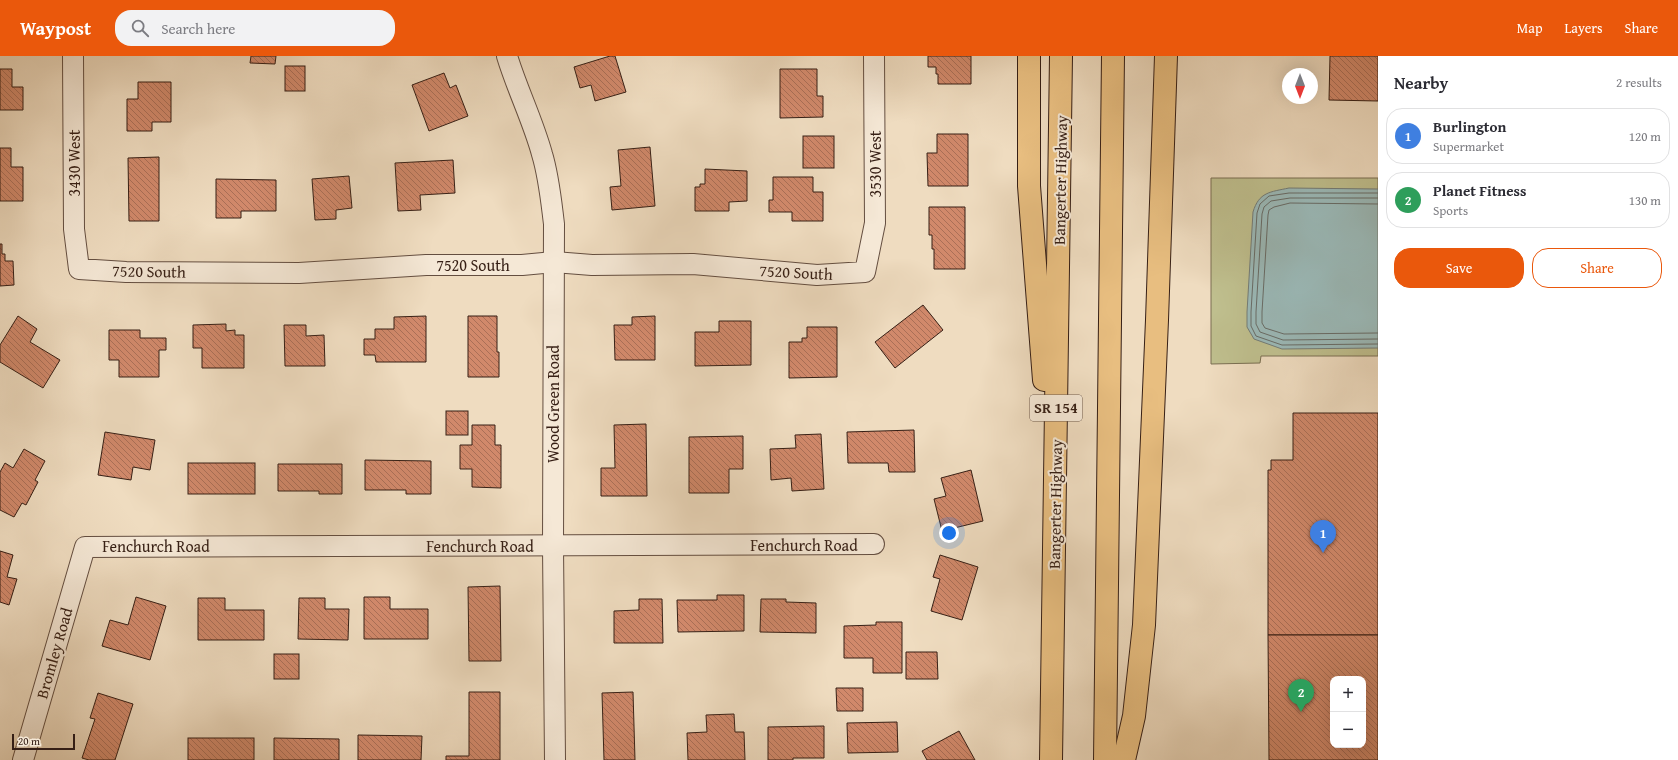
<!DOCTYPE html>
<html lang="en">
<head>
<meta charset="utf-8">
<style>
	body { margin:0; font-family:"Gentium Book Plus",serif; background:#f2f2f3; color:#2b2b33 }
	.controls { position:absolute; right:12px; bottom:12px; display:grid; overflow:hidden; border-radius:8px; box-shadow:0 4px 16px #0002 }
	.controls button { width:36px; height:36px; display:grid; place-items:center; padding:0; border:0; border-bottom:1px solid #e1e1e2; background:#fff; color:#2b2b33; font:20px sans-serif }
	.compass { position:absolute; left:1282px; top:12px; width:36px; height:36px; border-radius:50%; background:#fff; box-shadow:0 4px 16px #0002; rotate:180deg }
	.scale { position:absolute; left:12px; bottom:10px; width:63px; box-sizing:border-box; padding-left:4px; border:2px solid #361f15; border-top:0; font-size:11px; line-height:14px; white-space:nowrap; color:#361f15; -webkit-text-stroke:3px #f5e8d6; paint-order:stroke }
	.you { position:absolute; left:949px; top:477px; width:14px; height:14px; margin:-10px; border:3px solid #fff; border-radius:50%; background:#1a73e8; box-shadow:0 0 0 6px #1a73e833 }
	.badge { display:grid; place-items:center; width:26px; height:26px; border-radius:50%; background:#ea580c; color:#fff; font-size:13px; font-weight:700 }
	.pin { position:absolute; translate:-50% -33px; filter:drop-shadow(0 1px 2px #0008) }
	.pin::after { content:''; position:absolute; top:21px; width:14px; height:12px; background:inherit; clip-path:polygon(0 0,100% 0,50% 100%) }
	.list { margin:0; padding:0; list-style:none }
	h2 { display:flex; justify-content:space-between; align-items:center; height:52px; margin:0; padding:0 16px; font-size:17px }
	h2 small { font-size:13px; font-weight:400; color:#7c7c81 }
	.list li { display:grid; grid-template-columns:26px 1fr auto; gap:12px; align-items:center; box-sizing:border-box; height:56px; margin:0 8px 8px; padding:0 8px; border:1px solid #e1e1e2; border-radius:16px }
	.list b { display:block; font-size:15px; white-space:nowrap }
	.list p { margin:0; font-size:13px; white-space:nowrap; color:#7c7c81 }
	.list em { font-size:13px; font-style:normal; color:#7c7c81 }
	.actions { display:flex; gap:8px; padding:12px 16px }
	.actions a { flex:1; padding:9px 0; border:1px solid #ea580c; border-radius:16px; text-align:center; font-size:14px; color:#ea580c }
	.actions .main { background:#ea580c; color:#fff }
	.icon { flex:none; width:22px; height:22px; fill:none; stroke:currentColor; stroke-width:2; stroke-linecap:round; stroke-linejoin:round }
	.map { position:relative; flex:none; width:1378px; height:704px; overflow:hidden }
	header { display:flex; align-items:center; gap:24px; box-sizing:border-box; height:56px; padding:0 20px; background:#ea580c; color:#fff }
	header strong { font-size:19px }
	nav { display:flex; gap:22px; margin-inline-start:auto; font-size:14px }
	.search { width:280px; height:36px; background:#f2f2f3; display:flex; align-items:center; gap:10px; box-sizing:border-box; padding:0 14px; border-radius:16px; color:#7c7c81; font-size:15px }
	main { display:flex }
	aside { flex:1; background:#fff }
	.map>svg:first-child { display:block }
	.grass { fill:#bfbf8e; stroke:#7a6f52 }
	.water { fill:#9bbab9; stroke:#737c77 }
	.lines { fill:none; stroke-linecap:round; stroke-linejoin:round }
	.shore { stroke:#686c67; stroke-width:1 }
	.building { fill:url(#building-back-hatch); stroke:#361f15; fill-rule:evenodd }
	.minor-casing { stroke:#644e40; stroke-width:22 }
	.motorway-casing { stroke:#361f15; stroke-width:24 }
	.minor { stroke:#f5e8d6; stroke-width:20 }
	.motorway { stroke:#e8be80; stroke-width:22 }
	.labels { text-anchor:middle; stroke-width:4; stroke-linejoin:round; paint-order:stroke }
	.shield { fill:#f5e8d6; stroke:#6f5b4f; stroke-width:1 }
	.shield-label { font-size:15px; font-weight:bold; fill:#361f15 }
	.street-label { font-size:16px; fill:#361f15; stroke:#f5e8d6 }
</style>
</head>
<body>
<header>
<strong>Waypost</strong>
<div class="search"><svg class="icon" aria-label="search" viewBox="0 0 24 24"><circle cx="10" cy="10" r="6"/><path d="M15 15l6 6"/></svg>Search here</div>
<nav><a>Map</a><a>Layers</a><a>Share</a></nav>
</header>
<main>
<div class="map">
<svg width="1378" height="704" viewBox="0 0 1378 704">
	<defs>
		<pattern id="building-back-hatch" width="6" height="6" patternUnits="userSpaceOnUse"><rect width="6" height="6" fill="#d1896b"/><path d="M-1 5l2 2M0 0l6 6M5-1l2 2" fill="none" stroke="#aa6f57"/></pattern>
	</defs>
	<rect width="100%" height="100%" fill="#efdcc0"/>
	<filter id="stains"><feTurbulence type="fractalNoise" baseFrequency=".005" numOctaves="4"/><feColorMatrix values="0 0 0 0 .2 0 0 0 0 .09 0 0 0 0 .02 0 0 0 .5 -.17"/></filter>
	<radialGradient id="worn" r=".72"><stop offset=".6" stop-color="#630" stop-opacity="0"/><stop offset="1" stop-color="#630" stop-opacity=".3"/></radialGradient>
	<path class="grass" d="M1211 122H1378V300H1261L1260 307 1211 308Z"/>
	<path class="water" d="M1289 132 1378 133V292L1282 293 1254 283 1247 271V256L1253 156C1259 136 1270 136 1289 132Z"/>
	<g class="lines">
		<g class="shore">
			<path d="M1378 137H1289L1269 140 1260 148 1257 157 1251 256V270L1256 280 1282 289 1378 288"/>
			<path d="M1378 142H1290L1271 145 1264 151 1262 158 1256 256V268L1260 276 1283 284 1378 283"/>
			<path d="M1378 148 1290 147 1274 151 1269 154 1268 159 1262 256V267L1265 272 1284 278 1378 277"/>
		</g>
	</g>
	<g class="building">
		<path d="M251 0H276L275 8 250 7Z"/>
		<path d="M610 0H615L626 36 595 45 591 29 580 32 574 11Z"/>
		<path d="M928 0H971V28H938V18H936V11H928Z"/>
		<path d="M1330 0H1378V45L1329 44Z"/>
		<rect x="285" y="10" width="20" height="25"/>
		<path d="M0 13H12V31H23V54H0Z"/>
		<path d="M780 13H817V40H823V61L780 62Z"/>
		<path d="M444 17 450 32 456 29 468 60 429 75 412 29Z"/>
		<path d="M138 26H171V66H152V75H127V43H138Z"/>
		<path d="M937 78H968V130H928L927 97H937Z"/>
		<rect x="803" y="80" width="31" height="32"/>
		<path d="M650 91 655 150 612 154 610 131 621 130 618 94Z"/>
		<path d="M0 92H11V111H23V145H0Z"/>
		<path d="M159 101V165H129L128 102Z"/>
		<path d="M453 104 455 137 420 139 421 154 398 155 395 107Z"/>
		<path d="M705 113 747 115V145L729 146V155H695V131H700V128H705Z"/>
		<path d="M349 120 352 152 336 154V163L315 164 312 123Z"/>
		<path d="M773 121H813V136H823V165H792V156H769V144H773Z"/>
		<path d="M216 123 276 124V155H241V162H216Z"/>
		<path d="M929 151H965V213H934V193H932V179H929Z"/>
		<path d="M0 188H2V198H5V205H13L14 229 0 230Z"/>
		<path d="M923 249 943 274 895 312 875 286Z"/>
		<path d="M18 260 37 273 30 286 60 304 43 332 0 306V289Z"/>
		<path d="M426 260V306H376L375 299H364V283H375V273H394V261Z"/>
		<path d="M468 260H497V296H499V321H468Z"/>
		<path d="M655 260V304H615L614 269H632V261Z"/>
		<path d="M719 265H751V309L695 310V276H719Z"/>
		<path d="M226 268V275L235 274V279H244V312H202V292H193V269Z"/>
		<path d="M284 269H306V280L324 279 325 310H285Z"/>
		<path d="M807 271H837V321L789 322V286H802V282H807Z"/>
		<path d="M109 274H140V282H166V294H159V321H119V304H109Z"/>
		<rect x="446" y="355" width="22" height="24"/>
		<path d="M1293 357H1378V579H1268V414H1271V404H1293Z"/>
		<path d="M646 368 647 440H601V412H615L614 369Z"/>
		<path d="M472 369H495V389H501V432L472 431V413H460V389H472Z"/>
		<path d="M914 374 915 416H889L888 407H848L847 376Z"/>
		<path d="M105 376 155 384 150 414 133 411 131 424 98 419Z"/>
		<path d="M821 378 824 433 792 435 791 422 771 424 770 393 796 392 795 379Z"/>
		<path d="M743 380V413H729V437H689V381Z"/>
		<path d="M24 393 45 405 35 424 38 426 26 449 22 447 14 461 0 454V416L5 407 13 412Z"/>
		<path d="M365 404 431 405V438H406V434H365Z"/>
		<rect x="188" y="407" width="67" height="31"/>
		<path d="M278 408H342V438H319V435H278Z"/>
		<path d="M971 414 983 465 942 475 934 443 946 440 941 422Z"/>
		<path d="M0 495 13 499 7 521 17 523 9 549 0 546Z"/>
		<path d="M940 499 978 511 962 564 931 555 940 523 933 521Z"/>
		<path d="M500 530 501 605H469L468 531Z"/>
		<path d="M717 539H744V575L678 576 677 544H717Z"/>
		<path d="M136 541 166 550 150 604 102 590 110 564 128 569Z"/>
		<path d="M364 541H390V553H428V583H364Z"/>
		<path d="M198 542H225V554H264V584H198Z"/>
		<path d="M299 542H325V553H349L348 584 298 583Z"/>
		<path d="M639 543H662L663 587H614V555L639 554Z"/>
		<path d="M761 543H786V546L816 547V577L760 576Z"/>
		<path d="M876 566H902V617H873V602H844V570L876 569Z"/>
		<path d="M1268 579H1378V704H1269ZM1333 623H1363V689H1333Z"/>
		<path d="M906 596H937L938 623H906Z"/>
		<rect x="274" y="598" width="25" height="25"/>
		<path d="M836 632H863V655H837Z"/>
		<path d="M469 636H500V704H446V700H469Z"/>
		<path d="M633 636 635 704H604L602 637Z"/>
		<path d="M98 637 133 648 115 704H89L82 702 95 663 90 662Z"/>
		<path d="M734 658 735 676H744L745 704H688L687 677 707 676 706 659Z"/>
		<path d="M897 666 898 696 848 697 847 667Z"/>
		<path d="M824 670V702H793V704H768V671Z"/>
		<path d="M959 675 975 704H927L922 695Z"/>
		<path d="M358 679 422 680 421 704H358Z"/>
		<rect x="188" y="682" width="66" height="22"/>
		<path d="M274 682 339 683V704H274Z"/>
	</g>
	<g class="lines">
		<defs>
			<g id="minor">
				<path d="M73 0 74 173 79 213 126 216 299 217 426 209H522L554 206 592 209 693 208 817 219 865 216 875 167 874 0"/>
				<path d="M507 0C517 33 533 65 542 98 549 121 551 144 554 168L553 490 555 704"/>
				<path d="M23 704 85 491 874 488"/>
			</g>
			<g id="motorway">
				<path d="M1029 0V130L1044 324"/>
				<path d="M1051 704 1061 0"/>
				<path d="M1105 704 1113 0"/>
				<path d="M1124 704 1134 660 1144 569 1157 264 1166 0"/>
			</g>
		</defs>
		<use href="#minor" class="minor-casing"/>
		<use href="#motorway" class="motorway-casing"/>
		<use href="#minor" class="minor"/>
		<use href="#motorway" class="motorway"/>
	</g>
	<g class="labels">
		<rect class="shield" x="1030" y="339" width="52" height="26" rx="3"/>
		<g class="shield-label">
			<text x="1056" y="357">SR 154</text>
		</g>
		<g class="street-label">
			<text transform="translate(74 107) rotate(-90)" y="6">3430 West</text>
			<text transform="translate(875 108) rotate(-90)" y="6">3530 West</text>
			<text transform="translate(1060 124) rotate(-89)" y="6">Bangerter Highway</text>
			<text x="473" y="215">7520 South</text>
			<text transform="translate(149 215) rotate(1)" y="6">7520 South</text>
			<text transform="translate(796 216) rotate(3)" y="6">7520 South</text>
			<text transform="translate(553 348) rotate(-90)" y="6">Wood Green Road</text>
			<text transform="translate(1055 448) rotate(-89)" y="6">Bangerter Highway</text>
			<text x="804" y="495">Fenchurch Road</text>
			<text x="156" y="496">Fenchurch Road</text>
			<text x="480" y="496">Fenchurch Road</text>
			<text transform="translate(54 597) rotate(-74)" y="6">Bromley Road</text>
		</g>
	</g>
	<rect width="100%" height="100%" filter="url(#stains)"/>
	<rect width="100%" height="100%" fill="url(#worn)"/>
</svg>
<div class="controls">
<button>+</button>
<button>−</button>
</div>
<svg class="compass" viewBox="-18 -18 36 36"><path d="M0-13l5 13h-10z" fill="#e53935"/><path d="M0 13l5-13h-10z" fill="#7c7c81"/></svg>
<div class="scale">20 m</div>
<div class="you"></div>
<div class="pin badge" style="left:1323px;top:497px;background:#3f7fe0">1</div>
<div class="pin badge" style="left:1301px;top:656px;background:#2e9e5b">2</div>
</div>
<aside>
<h2>Nearby<small>2 results</small></h2>
<ul class="list">
<li><span class="badge" style="background:#3f7fe0">1</span><div><b>Burlington</b><p>Supermarket</p></div><em>120 m</em></li>
<li><span class="badge" style="background:#2e9e5b">2</span><div><b>Planet Fitness</b><p>Sports</p></div><em>130 m</em></li>
</ul>
<div class="actions"><a class="main">Save</a><a>Share</a></div>
</aside>
</main>
</body>
</html>
